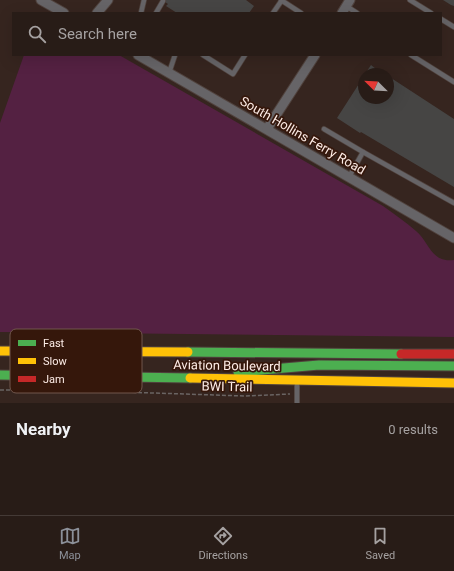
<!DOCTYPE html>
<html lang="en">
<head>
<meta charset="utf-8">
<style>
	body { margin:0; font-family:Roboto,sans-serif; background:#342924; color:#f1f3f6 }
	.compass { position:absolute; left:358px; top:68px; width:36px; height:36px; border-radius:50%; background:#281c17; box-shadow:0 4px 16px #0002; rotate:294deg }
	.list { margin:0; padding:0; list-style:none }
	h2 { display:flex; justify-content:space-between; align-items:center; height:52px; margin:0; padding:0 16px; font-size:17px }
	h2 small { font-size:13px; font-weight:400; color:#a5a1a1 }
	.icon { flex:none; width:22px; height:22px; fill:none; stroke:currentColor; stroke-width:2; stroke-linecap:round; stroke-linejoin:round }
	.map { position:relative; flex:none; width:454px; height:403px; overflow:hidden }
	.search { position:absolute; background:#281c17; box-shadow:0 4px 16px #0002; left:12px; right:12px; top:12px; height:44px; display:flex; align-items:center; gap:10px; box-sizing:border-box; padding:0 14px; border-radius:0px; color:#a5a1a1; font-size:15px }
	.sheet { height:112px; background:#281c17 }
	nav { display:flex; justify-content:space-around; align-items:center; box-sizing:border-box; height:56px; border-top:1px solid #443a36; background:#281c17; font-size:11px; color:#a5a1a1 }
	nav a { display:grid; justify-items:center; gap:2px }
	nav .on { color:#8c9099 }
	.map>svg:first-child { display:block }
	.green { fill:#542142 }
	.building { fill:#464544 }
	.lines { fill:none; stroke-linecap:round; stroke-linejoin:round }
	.lane-casing { stroke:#50423d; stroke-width:6 }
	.street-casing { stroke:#50423d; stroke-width:11 }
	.fast-casing { stroke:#50423d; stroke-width:11 }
	.slow-casing { stroke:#50423d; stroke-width:11 }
	.jam-casing { stroke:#50423d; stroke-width:11 }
	.path { stroke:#6a6463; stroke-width:1.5; stroke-dasharray:4 2; stroke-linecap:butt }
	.lane { stroke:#666467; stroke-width:4.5 }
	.street { stroke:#666467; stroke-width:9 }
	.fast { stroke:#4caf50; stroke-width:9 }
	.slow { stroke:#ffc107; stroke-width:9 }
	.jam { stroke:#c62828; stroke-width:9 }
	.labels { text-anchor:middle; stroke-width:3.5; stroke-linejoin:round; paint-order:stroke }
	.street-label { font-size:13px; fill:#fdece6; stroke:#35170b }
	.key { fill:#35170b; stroke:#71574d; stroke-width:1 }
	.key-label { font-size:11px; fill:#fdece6 }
</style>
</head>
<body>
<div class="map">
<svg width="454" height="403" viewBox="0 0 454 403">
	<rect width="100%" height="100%" fill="#36251f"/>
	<path class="green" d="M24 55H119L383 206C394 214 406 222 416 231 430 243 431 263 454 260V337L0 332V123Z"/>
	<g class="building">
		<path d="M162 0H246L254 6 249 13H177L166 6 168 4Z"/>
		<path d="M443 0H454V6L451 5Z"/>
		<path d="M371 65 376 69 384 74H365Z"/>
		<path d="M364 76V98H388V76L454 119V187L361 132 360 133 337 118Z"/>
	</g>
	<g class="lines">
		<defs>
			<g id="lane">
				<path d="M281 0 301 13"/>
				<path d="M410 0 431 13"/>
				<path d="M346 6 357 13"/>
				<path d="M141 13 144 0"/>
				<path d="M156 13 163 1"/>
				<path d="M273 13 282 0"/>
				<path d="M441 19 454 27"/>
				<path d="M203 55 233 74 245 55"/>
				<path d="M411 55 454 82"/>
				<path d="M169 73 175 55"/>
				<path d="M324 129 363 152 349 177"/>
				<path d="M363 152 454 203"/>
				<path d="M297 403V383"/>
			</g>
			<g id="street">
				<path d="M41 0 64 13"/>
				<path d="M97 13 108 0"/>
				<path d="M342 13 350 0"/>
				<path d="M138 55 454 238"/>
				<path d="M267 129 315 55"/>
			</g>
			<g id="fast">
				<path d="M188 352 401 354"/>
				<path d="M238 372 319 365 454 366"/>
				<path d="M0 375 190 378"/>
			</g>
			<g id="slow">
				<path d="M0 351 188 352"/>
				<path d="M190 378 454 383"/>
			</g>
			<path id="jam" d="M401 354H454"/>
		</defs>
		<use href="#lane" class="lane-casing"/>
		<use href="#street" class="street-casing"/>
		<use href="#fast" class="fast-casing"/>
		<use href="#slow" class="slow-casing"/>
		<use href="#jam" class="jam-casing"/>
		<path class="path" d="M0 390 92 391 245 396 290 394"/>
		<use href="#lane" class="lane"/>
		<use href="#street" class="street"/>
		<use href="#fast" class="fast"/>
		<use href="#slow" class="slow"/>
		<use href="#jam" class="jam"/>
	</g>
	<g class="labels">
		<g class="street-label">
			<text transform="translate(303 135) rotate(30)" y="5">South Hollins Ferry Road</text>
			<text transform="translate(227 365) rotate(1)" y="5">Aviation Boulevard</text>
			<text transform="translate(227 386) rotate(1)" y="5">BWI Trail</text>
		</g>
	</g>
	<rect x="10" y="329" width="132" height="64" rx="6" class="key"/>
	<rect x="18" y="340" width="18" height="6" fill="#4caf50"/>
	<rect x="18" y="358" width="18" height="6" fill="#ffc107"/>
	<rect x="18" y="376" width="18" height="6" fill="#c62828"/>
	<g class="key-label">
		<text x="43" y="347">Fast</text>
		<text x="43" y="365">Slow</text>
		<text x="43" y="383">Jam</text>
	</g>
</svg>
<svg class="compass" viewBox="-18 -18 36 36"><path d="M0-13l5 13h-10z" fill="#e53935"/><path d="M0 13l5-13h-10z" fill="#a5a1a1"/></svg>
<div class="search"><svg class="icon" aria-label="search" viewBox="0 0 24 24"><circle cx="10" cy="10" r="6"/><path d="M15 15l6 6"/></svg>Search here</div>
</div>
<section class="sheet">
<h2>Nearby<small>0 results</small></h2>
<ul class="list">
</ul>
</section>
<nav>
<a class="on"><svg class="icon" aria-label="map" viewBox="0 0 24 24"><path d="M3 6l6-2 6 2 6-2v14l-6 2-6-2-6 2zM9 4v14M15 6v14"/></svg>Map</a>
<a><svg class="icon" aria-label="directions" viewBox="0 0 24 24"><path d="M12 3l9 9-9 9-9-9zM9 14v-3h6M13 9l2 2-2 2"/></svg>Directions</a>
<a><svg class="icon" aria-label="saved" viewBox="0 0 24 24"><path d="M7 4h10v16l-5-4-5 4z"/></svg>Saved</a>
</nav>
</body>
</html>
